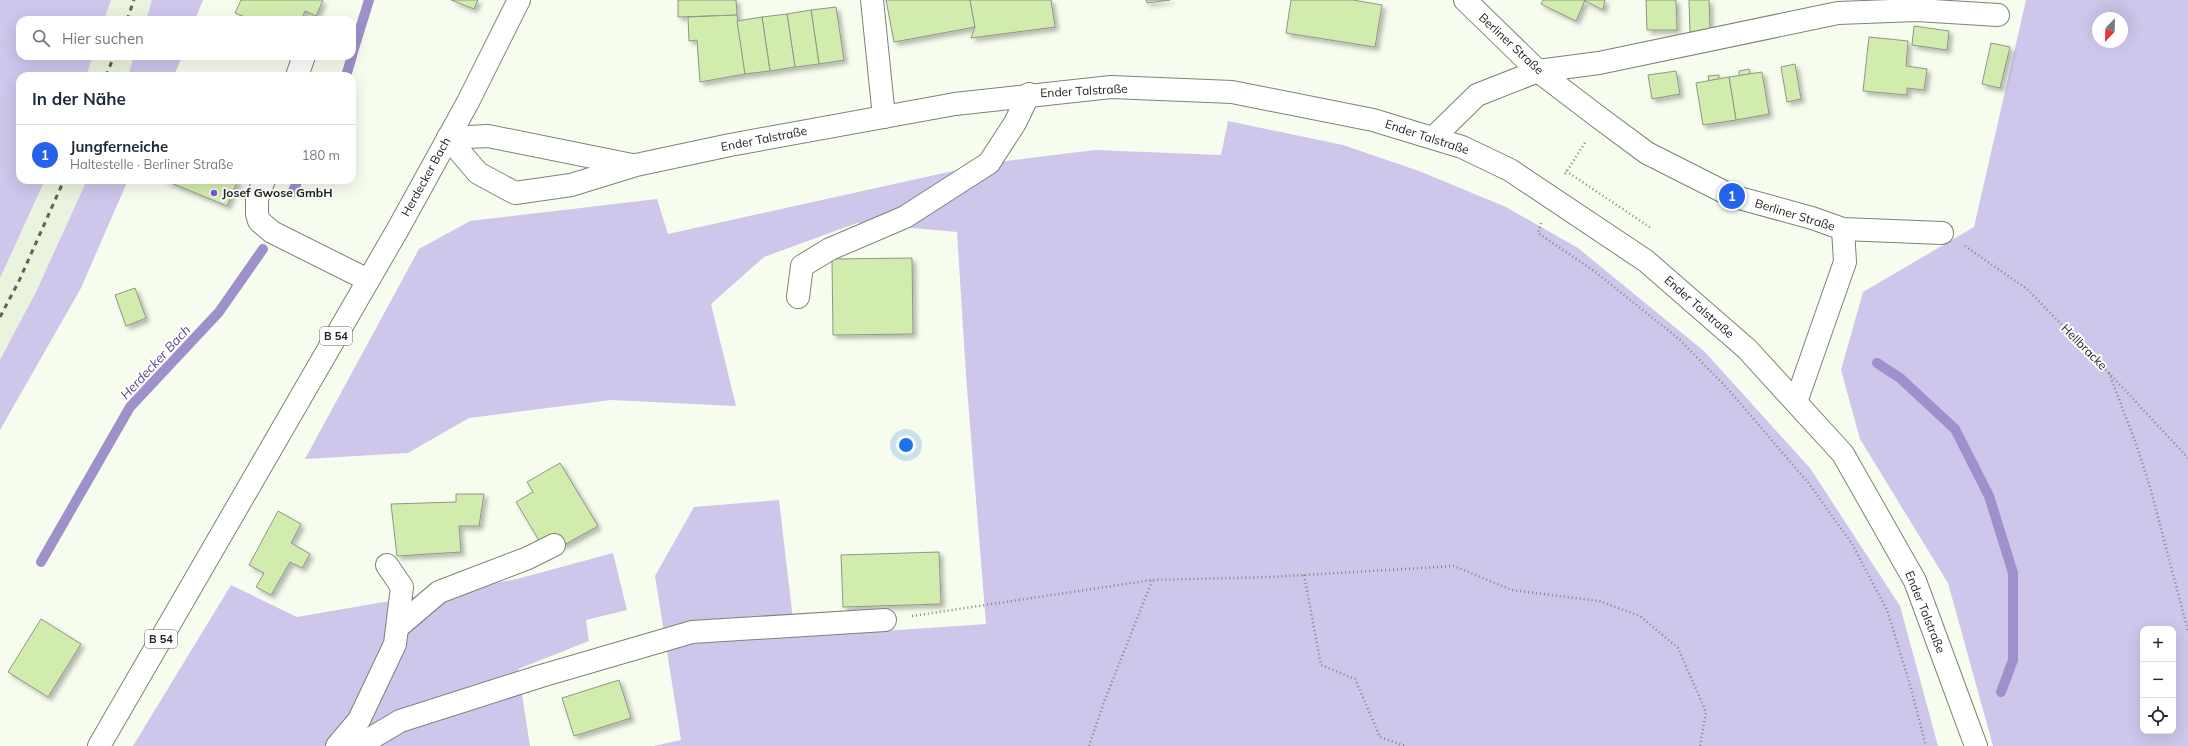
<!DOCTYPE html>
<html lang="de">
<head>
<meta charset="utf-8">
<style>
	body { margin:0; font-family:Mulish,sans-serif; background:#f6f6f7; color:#1f2937 }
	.controls { position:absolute; right:12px; bottom:12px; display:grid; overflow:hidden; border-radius:8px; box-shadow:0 4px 16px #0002 }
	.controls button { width:36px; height:36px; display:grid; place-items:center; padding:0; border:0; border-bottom:1px solid #e0e1e3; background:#fff; color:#1f2937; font:20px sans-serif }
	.compass { position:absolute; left:2092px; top:12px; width:36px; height:36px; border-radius:50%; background:#fff; box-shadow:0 4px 16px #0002; rotate:203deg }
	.you { position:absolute; left:906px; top:445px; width:14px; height:14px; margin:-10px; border:3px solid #fff; border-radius:50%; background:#1a73e8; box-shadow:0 0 0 6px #1a73e833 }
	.badge { display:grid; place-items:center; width:26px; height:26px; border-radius:50%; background:#2563eb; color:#fff; font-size:13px; font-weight:700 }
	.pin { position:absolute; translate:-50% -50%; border:2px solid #fff; box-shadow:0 1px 4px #0006 }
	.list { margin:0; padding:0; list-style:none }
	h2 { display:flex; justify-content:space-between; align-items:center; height:52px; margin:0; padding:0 16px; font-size:17px }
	h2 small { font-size:13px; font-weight:400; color:#747a83 }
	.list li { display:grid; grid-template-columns:26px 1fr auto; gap:12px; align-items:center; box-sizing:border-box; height:60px; padding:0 16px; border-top:1px solid #e0e1e3 }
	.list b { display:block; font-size:15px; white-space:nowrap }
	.list p { margin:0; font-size:13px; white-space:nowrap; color:#747a83 }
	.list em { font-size:13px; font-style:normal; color:#747a83 }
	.icon { flex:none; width:22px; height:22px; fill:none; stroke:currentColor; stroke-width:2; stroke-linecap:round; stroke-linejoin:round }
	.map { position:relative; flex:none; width:2188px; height:746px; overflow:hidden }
	.search { position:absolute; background:#fff; box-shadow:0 4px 16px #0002; left:16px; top:16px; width:340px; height:44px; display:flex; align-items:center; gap:10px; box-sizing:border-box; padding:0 14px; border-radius:12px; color:#747a83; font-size:15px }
	.panel { position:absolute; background:#fff; box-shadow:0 4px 16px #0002; left:16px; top:72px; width:340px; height:112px; border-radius:12px }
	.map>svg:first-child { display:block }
	.built { fill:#eaf3dd }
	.green { fill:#cec6eb; fill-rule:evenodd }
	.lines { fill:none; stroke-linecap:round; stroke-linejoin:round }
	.stream { stroke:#9e90cb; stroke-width:10 }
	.building { fill:#d2ecae; stroke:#909688; filter:url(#shadow) }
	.minor-casing { stroke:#7d8376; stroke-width:24 }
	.major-casing { stroke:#7d8376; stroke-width:24 }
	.path { stroke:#84887e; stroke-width:2.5; stroke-dasharray:1 3; stroke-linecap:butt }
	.minor { stroke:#fff; stroke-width:22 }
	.major { stroke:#fff; stroke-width:22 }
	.rail { stroke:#5f625a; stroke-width:3; stroke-dasharray:5 5; stroke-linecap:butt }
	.poi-dot { fill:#7e57d1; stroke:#fff; stroke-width:1.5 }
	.labels { text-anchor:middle; stroke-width:4; stroke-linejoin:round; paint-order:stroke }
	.shield { fill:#fff; stroke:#646662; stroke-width:1 }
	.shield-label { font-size:11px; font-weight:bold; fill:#22241f }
	.street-label { font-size:12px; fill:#22241f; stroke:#fff }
	.poi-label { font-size:12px; font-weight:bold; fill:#22241f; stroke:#fff; text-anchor:start }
	.water-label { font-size:13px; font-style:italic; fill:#5c478f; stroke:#fff }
</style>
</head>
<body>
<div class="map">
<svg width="2188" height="746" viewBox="0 0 2188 746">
	<defs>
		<filter id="shadow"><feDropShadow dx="3.5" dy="3.5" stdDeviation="2" flood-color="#0004"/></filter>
	</defs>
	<rect width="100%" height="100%" fill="#f7fdee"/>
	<g class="built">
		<path d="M111 0H152L146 20H104Z"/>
		<path d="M93 56H134L128 76H86Z"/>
		<path d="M45 180H87L37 290 0 360V278Z"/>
	</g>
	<g class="green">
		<path d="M0 0H111L104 20H20V56H93L86 76H20V180H45L0 278Z"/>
		<path d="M152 0H203L195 20H146Z"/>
		<path d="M2026 0H2188V746H1993L1948 583 1860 439 1841 370 1863 292 1974 227ZM2098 18H2122V42H2098ZM2143 629H2173V731H2143Z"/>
		<path d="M134 56H182L174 76H128Z"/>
		<path d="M1228 121 1343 145 1419 171 1506 207 1578 248 1704 351 1810 468 1900 606 1938 746H654L681 740 655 576 694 507 779 500 795 637 986 624 966 375 957 232 857 223 764 257 711 304 736 406 611 400 469 418 408 453 305 459 419 249 470 221 657 199 668 234 989 163 1095 150 1221 155Z"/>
		<path d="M87 180H128L81 288 0 430V360L37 290Z"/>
		<path d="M613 553 627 610 586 620 589 641 518 669 530 746H133L231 585 297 617 517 579Z"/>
	</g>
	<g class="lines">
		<g class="stream">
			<path d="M352 55 369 0"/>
			<path d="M346 76 352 56"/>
			<path d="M292 193 298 180"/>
			<path d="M1877 363 1900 378 1955 429 1989 496 2013 573V660L2001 692"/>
			<path d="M41 562 130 407 219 312 263 249"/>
		</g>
	</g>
	<g class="building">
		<path d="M241 0H323L316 16 305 11 301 20H252L235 13Z"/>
		<path d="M451 0H478L474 9Z"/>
		<path d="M678 0H736L737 15 678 17Z"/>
		<path d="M886 0H970L975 27 894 42Z"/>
		<path d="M970 0H1051L1055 27 971 38 975 27Z"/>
		<path d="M1146 0H1170L1147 3Z"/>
		<path d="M1291 0H1353L1382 5 1375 47 1286 33Z"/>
		<path d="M1543 0H1585L1576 21 1541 4Z"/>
		<path d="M1585 0H1605L1603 10 1585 1Z"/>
		<path d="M1646 0H1676L1677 30H1647Z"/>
		<path d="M1689 0H1709L1710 31 1690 32Z"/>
		<path d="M836 7 844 60 819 64 811 10Z"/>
		<path d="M811 10 819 64 795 67 787 14Z"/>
		<path d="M787 14 795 67 770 71 762 17Z"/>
		<path d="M737 15 745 74 700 82 697 40 689 41 688 17Z"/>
		<path d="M762 17 770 71 745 74 737 21Z"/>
		<path d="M1914 26 1949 31 1947 50 1912 45Z"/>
		<path d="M1869 37 1908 41 1906 66 1927 69 1924 90 1907 88V95L1863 91Z"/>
		<path d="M1991 43 2010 47 2000 88 1982 84Z"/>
		<path d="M1795 64 1801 99 1787 102 1781 67Z"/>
		<path d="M1749 69 1750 74 1739 76V71Z"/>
		<path d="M1676 71 1680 94 1652 99 1648 75Z"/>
		<path d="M1762 72 1769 114 1736 120 1729 77Z"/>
		<path d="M1719 75V79L1709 81 1708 76Z"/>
		<path d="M1729 77 1736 120 1703 125 1696 83Z"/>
		<path d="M164 180H238L227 206Z"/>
		<path d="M912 258 913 334 833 335 832 259Z"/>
		<path d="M135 288 146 318 126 326 115 295Z"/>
		<path d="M560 463 598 526 562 546 555 533 540 542 516 502 533 492 527 482Z"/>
		<path d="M456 494H484L479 526H459L461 552 397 556 391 504 456 502Z"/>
		<path d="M278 511 301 524 291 543 310 554 302 568 290 562 271 595 256 587 264 573 249 565Z"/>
		<path d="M939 552 941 604 843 607 841 555Z"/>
		<path d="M41 619 81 644 48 697 8 672Z"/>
		<path d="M619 680 631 718 574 736 562 698Z"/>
	</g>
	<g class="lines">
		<defs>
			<g id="minor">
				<path d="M872 0 884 117"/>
				<path d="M1465 0 1538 71 1601 119 1647 153 1732 196 1812 218 1843 229 1942 233"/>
				<path d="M297 76 304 56"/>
				<path d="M1434 137 1477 95 1538 71 1599 63 1838 13 1917 10 1998 15"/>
				<path d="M264 180 257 199V214L259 221 272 232 368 280"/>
				<path d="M798 297 802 266 830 249 905 217 989 163 1015 123 1029 94"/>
				<path d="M1796 402 1845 262 1843 229"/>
				<path d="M398 627 439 592 528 558 554 545"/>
				<path d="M337 746 359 720 395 644 402 587 387 565"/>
				<path d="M358 746 400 721 541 676 692 632 885 620"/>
			</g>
			<g id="major">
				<path d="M448 138 478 173 515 193 571 185 636 165 730 145 955 104 1111 87 1232 92 1373 120 1462 147 1510 170 1646 261 1747 349 1843 454 1915 581 1976 746"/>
				<path d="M448 138 488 136 632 165"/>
				<path d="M99 746 398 229 468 102 519 0"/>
			</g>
		</defs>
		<use href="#minor" class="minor-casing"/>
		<use href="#major" class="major-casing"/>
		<g class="path">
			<path d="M1566 171 1651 228"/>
			<path d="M1565 174 1586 141"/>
			<path d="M1541 223 1538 233 1594 271 1679 339 1728 389 1810 485 1852 544 1887 610 1909 681 1926 746"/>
			<path d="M1965 246 2027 289 2108 372 2188 458"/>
			<path d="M2109 373 2135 441 2150 487 2188 631"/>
			<path d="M1304 575 1321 665 1355 679 1380 737 1405 746"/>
			<path d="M912 616 1152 580 1270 577 1454 566 1512 590 1599 601 1640 616 1678 648 1706 712 1700 746"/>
			<path d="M1089 746 1104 702 1152 581"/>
		</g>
		<use href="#minor" class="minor"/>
		<use href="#major" class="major"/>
		<g class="rail">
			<path d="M127 20 134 0"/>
			<path d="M106 76 114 56"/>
			<path d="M0 317 19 281 64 180"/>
		</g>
	</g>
	<circle class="poi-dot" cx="214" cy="193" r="4"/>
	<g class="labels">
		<g class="shield">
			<rect x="320" y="327" width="32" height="18" rx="3"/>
			<rect x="145" y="630" width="32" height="18" rx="3"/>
		</g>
		<g class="shield-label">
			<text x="336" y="340">B 54</text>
			<text x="161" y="643">B 54</text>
		</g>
		<g class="street-label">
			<text transform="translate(1511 44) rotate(43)" y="4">Berliner Straße</text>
			<text transform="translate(1084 91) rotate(-3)" y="4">Ender Talstraße</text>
			<text transform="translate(1427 137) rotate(18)" y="4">Ender Talstraße</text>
			<text transform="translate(764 139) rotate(-11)" y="4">Ender Talstraße</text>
			<text transform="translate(426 177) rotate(-61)" y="4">Herdecker Bach</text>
			<text transform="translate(1795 215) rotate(17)" y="4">Berliner Straße</text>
			<text transform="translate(1699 307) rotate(41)" y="4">Ender Talstraße</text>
			<text transform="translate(2084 347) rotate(45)" y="4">Hellbracke</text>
			<text transform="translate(1925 612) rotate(68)" y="4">Ender Talstraße</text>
		</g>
		<g class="poi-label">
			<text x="222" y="197">Josef Gwose GmbH</text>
		</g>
		<g class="water-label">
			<text transform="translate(155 362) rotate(-47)" y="5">Herdecker Bach</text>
		</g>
	</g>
</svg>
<div class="controls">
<button>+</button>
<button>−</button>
<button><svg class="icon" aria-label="locate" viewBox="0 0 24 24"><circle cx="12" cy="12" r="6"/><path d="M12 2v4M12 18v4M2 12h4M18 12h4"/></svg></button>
</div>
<svg class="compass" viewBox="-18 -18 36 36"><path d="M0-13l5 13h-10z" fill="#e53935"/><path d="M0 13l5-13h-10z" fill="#747a83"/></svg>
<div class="you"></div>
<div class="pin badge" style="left:1732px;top:196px">1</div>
<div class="search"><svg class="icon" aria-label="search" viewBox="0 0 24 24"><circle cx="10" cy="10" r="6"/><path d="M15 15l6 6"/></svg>Hier suchen</div>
<section class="panel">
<h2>In der Nähe<small></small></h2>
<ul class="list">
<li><span class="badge">1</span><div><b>Jungferneiche</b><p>Haltestelle · Berliner Straße</p></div><em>180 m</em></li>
</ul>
</section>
</div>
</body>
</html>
